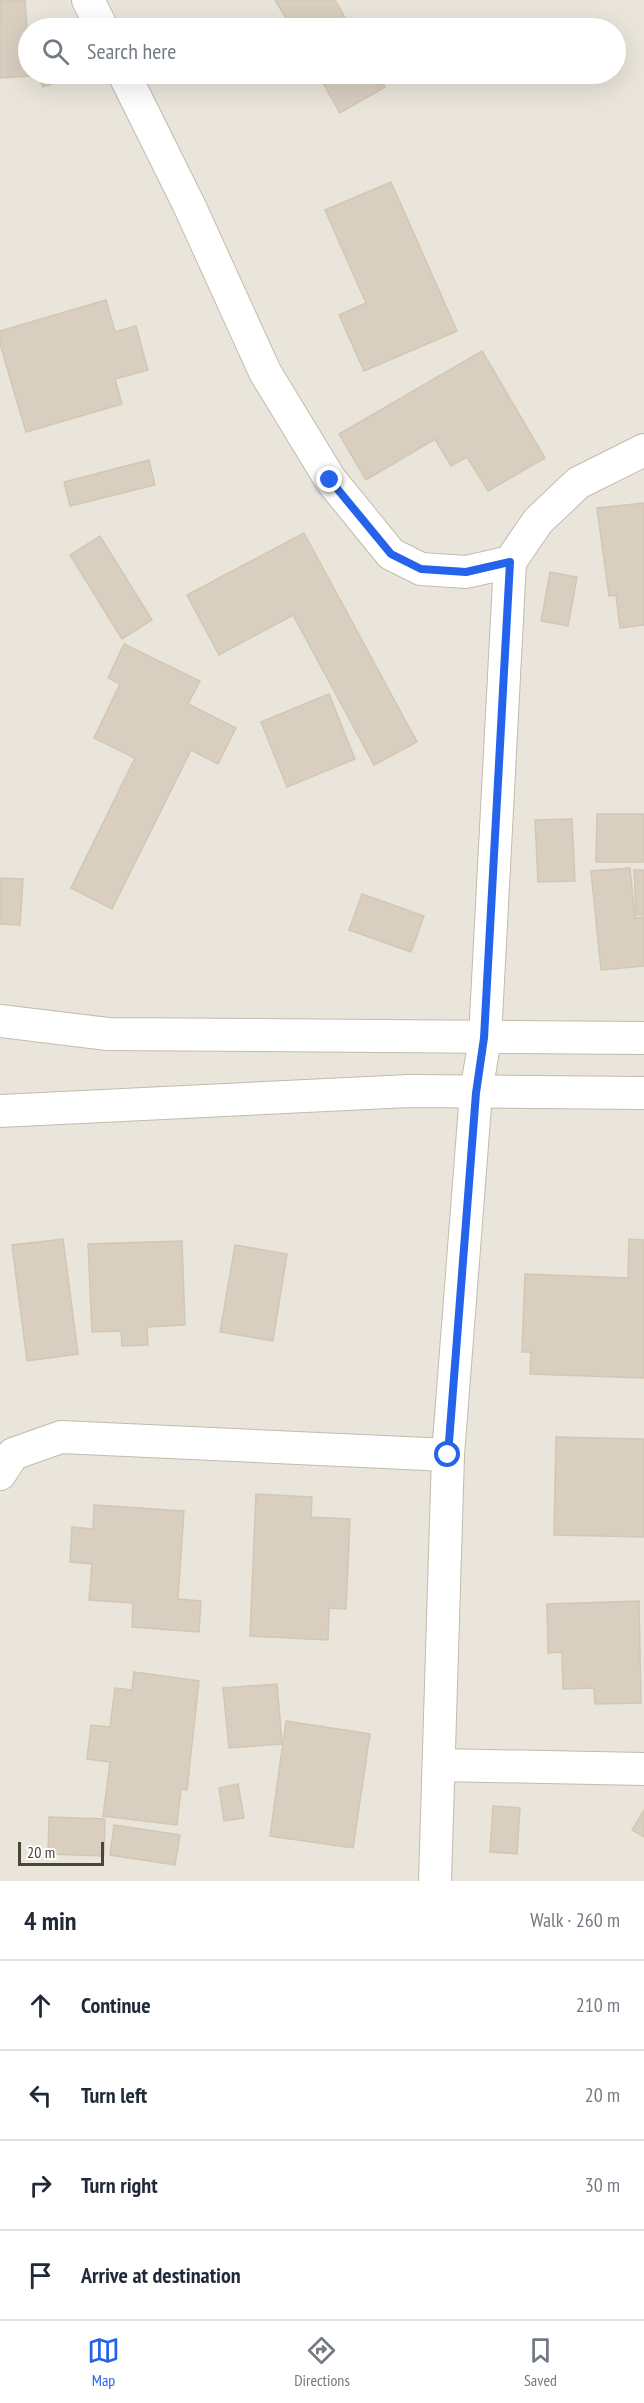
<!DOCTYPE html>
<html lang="en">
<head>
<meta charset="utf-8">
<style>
	body { margin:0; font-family:"PT Sans Narrow",sans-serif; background:#f6f6f7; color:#1f2937 }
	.scale { position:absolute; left:18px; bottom:15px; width:86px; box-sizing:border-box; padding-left:6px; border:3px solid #4b4439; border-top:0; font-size:16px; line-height:21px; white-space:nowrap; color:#4b4439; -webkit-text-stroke:4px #fff; paint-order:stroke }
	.stop { position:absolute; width:18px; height:18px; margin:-14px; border:4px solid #2563eb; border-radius:50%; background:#fff }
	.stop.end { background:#2563eb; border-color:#fff; box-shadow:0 2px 6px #0008 }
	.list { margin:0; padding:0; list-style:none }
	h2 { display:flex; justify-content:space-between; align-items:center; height:78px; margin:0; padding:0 24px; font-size:26px }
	h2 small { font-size:20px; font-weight:400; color:#747a83 }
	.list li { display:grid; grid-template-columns:39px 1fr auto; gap:18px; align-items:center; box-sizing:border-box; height:90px; padding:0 24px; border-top:2px solid #e0e1e3 }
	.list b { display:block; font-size:22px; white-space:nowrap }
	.list em { font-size:20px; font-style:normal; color:#747a83 }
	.icon { flex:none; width:33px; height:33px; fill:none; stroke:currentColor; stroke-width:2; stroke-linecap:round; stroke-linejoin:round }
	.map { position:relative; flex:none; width:644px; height:1881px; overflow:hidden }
	.search { position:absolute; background:#fff; box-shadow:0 6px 24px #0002; left:18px; right:18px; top:18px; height:66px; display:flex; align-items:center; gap:15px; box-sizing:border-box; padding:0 21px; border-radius:33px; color:#747a83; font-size:22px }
	.sheet { height:438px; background:#fff }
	nav { display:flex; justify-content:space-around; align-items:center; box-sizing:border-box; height:84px; border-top:2px solid #e0e1e3; background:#fff; font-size:16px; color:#747a83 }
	nav a { display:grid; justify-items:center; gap:3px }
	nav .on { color:#2563eb }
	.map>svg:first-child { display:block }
	.residential { fill:#eae5da; fill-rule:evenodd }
	.building { fill:#d8cfc1; stroke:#d3c7b4; stroke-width:1.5 }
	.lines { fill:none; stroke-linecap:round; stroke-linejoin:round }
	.minor-casing { stroke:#c2bbae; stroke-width:34 }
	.minor { stroke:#fff; stroke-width:32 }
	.route { stroke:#2563eb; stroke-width:8 }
</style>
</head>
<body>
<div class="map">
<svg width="644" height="1881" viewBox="0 0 644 1881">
	<rect width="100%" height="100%" fill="#f6f3ec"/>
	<path class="residential" d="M0 0H644V1881H0ZM28 28H616V74H28Z"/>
	<g class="building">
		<path d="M0 0H25L30 76 0 78Z"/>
		<path d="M275 0H335L351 28H292Z"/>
		<path d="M38 74H73L74 76 43 87Z"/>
		<path d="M318 74H377L385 87 340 113Z"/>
		<path d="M391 182 457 331 364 371 339 315 366 303 325 210Z"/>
		<path d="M106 300 115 332 136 326 148 370 115 379 122 404 26 432 0 344V331Z"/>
		<path d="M482 351 545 458 488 491 467 457 451 466 435 439 366 480 339 434Z"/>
		<path d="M149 460 155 485 70 506 64 482Z"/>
		<path d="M644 503V625L620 628 616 595 609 596 597 508Z"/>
		<path d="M304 533 417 742 374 765 293 615 219 655 187 595Z"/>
		<path d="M100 536 152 620 122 639 70 555Z"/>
		<path d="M550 572 577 577 568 626 541 621Z"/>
		<path d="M124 644 200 681 188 704 236 728 218 764 191 750 112 909 71 888 135 758 94 738 120 684 108 678Z"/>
		<path d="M329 694 355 759 287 787 261 722Z"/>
		<path d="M597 814H644V862H596Z"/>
		<path d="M572 819 575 881 538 882 535 820Z"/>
		<path d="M630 868 635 918 644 917V966L601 970 591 871Z"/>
		<path d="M634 870H644V915H636Z"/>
		<path d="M0 878 23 879 20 925 0 924Z"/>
		<path d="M362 894 424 916 411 952 349 930Z"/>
		<path d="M63 1239 78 1354 27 1361 12 1245Z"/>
		<path d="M629 1239 644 1240V1378L530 1374 531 1352H522L525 1274 628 1278Z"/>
		<path d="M182 1241 185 1325 147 1327 148 1345 122 1346 121 1331 92 1332 88 1244Z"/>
		<path d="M235 1245 287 1254 273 1341 220 1332Z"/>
		<path d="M556 1437 644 1439V1537L554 1535Z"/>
		<path d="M256 1494 312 1497 311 1517 350 1519 346 1609 329 1608 328 1640 250 1636Z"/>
		<path d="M94 1505 184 1511 178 1599 201 1601 199 1632 132 1627 133 1603 89 1600 92 1564 70 1562 72 1527 93 1529Z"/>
		<path d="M639 1601 641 1703 595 1704 594 1688 563 1689 562 1652 548 1653 547 1604Z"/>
		<path d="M134 1672 199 1681 187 1790 181 1789 177 1825 103 1816 110 1762 87 1759 91 1725 110 1727 115 1688 132 1690Z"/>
		<path d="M277 1684 282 1744 229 1748 223 1688Z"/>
		<path d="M286 1721 370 1734 353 1848 270 1836Z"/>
		<path d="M238 1784 244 1818 224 1821 219 1788Z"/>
		<path d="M493 1806 520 1808 517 1854 490 1852Z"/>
		<path d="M644 1810V1837L632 1830Z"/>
		<path d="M49 1817 105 1819 104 1856 48 1854Z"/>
		<path d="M114 1825 180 1835 175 1865 110 1855Z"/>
	</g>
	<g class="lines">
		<defs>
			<g id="minor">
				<path d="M88 0 102 28"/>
				<path d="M124 74 189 205 265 372 330 479 391 554 421 569 466 572 510 562 538 521 578 483 644 450"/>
				<path d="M0 1021 108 1034 644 1038"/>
				<path d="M0 1111 409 1091 644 1093"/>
				<path d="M0 1474 13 1454 61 1437 448 1455"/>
				<path d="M439 1765 644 1769"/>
				<path d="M435 1881 448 1455 476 1093 485 1038 510 562"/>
			</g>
		</defs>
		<use href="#minor" class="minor-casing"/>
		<use href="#minor" class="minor"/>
	</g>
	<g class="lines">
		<path class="route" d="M330 480 391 554 421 569 466 572 510 562 484 1038 476 1093 448 1455"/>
	</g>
</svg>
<div class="scale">20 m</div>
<div class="stop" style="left:448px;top:1455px"></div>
<div class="stop end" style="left:330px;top:480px"></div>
<div class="search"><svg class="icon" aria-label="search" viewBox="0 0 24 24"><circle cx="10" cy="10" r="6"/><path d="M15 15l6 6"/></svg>Search here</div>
</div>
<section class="sheet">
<h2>4 min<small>Walk · 260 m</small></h2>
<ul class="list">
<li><svg class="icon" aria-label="ahead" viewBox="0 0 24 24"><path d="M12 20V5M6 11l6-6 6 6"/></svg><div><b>Continue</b></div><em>210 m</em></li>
<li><svg class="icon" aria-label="left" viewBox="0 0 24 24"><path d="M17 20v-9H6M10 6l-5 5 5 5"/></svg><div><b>Turn left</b></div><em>20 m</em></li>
<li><svg class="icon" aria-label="right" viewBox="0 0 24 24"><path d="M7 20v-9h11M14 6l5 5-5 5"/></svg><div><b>Turn right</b></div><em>30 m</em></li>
<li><svg class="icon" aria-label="arrive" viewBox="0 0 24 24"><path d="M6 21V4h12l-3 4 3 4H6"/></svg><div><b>Arrive at destination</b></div></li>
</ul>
</section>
<nav>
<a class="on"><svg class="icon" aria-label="map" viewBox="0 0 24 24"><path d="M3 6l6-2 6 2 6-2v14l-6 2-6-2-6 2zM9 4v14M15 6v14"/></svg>Map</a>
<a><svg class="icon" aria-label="directions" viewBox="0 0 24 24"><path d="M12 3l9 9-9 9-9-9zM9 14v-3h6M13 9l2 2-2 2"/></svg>Directions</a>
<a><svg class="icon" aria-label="saved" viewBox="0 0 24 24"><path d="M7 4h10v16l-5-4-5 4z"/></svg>Saved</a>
</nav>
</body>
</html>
